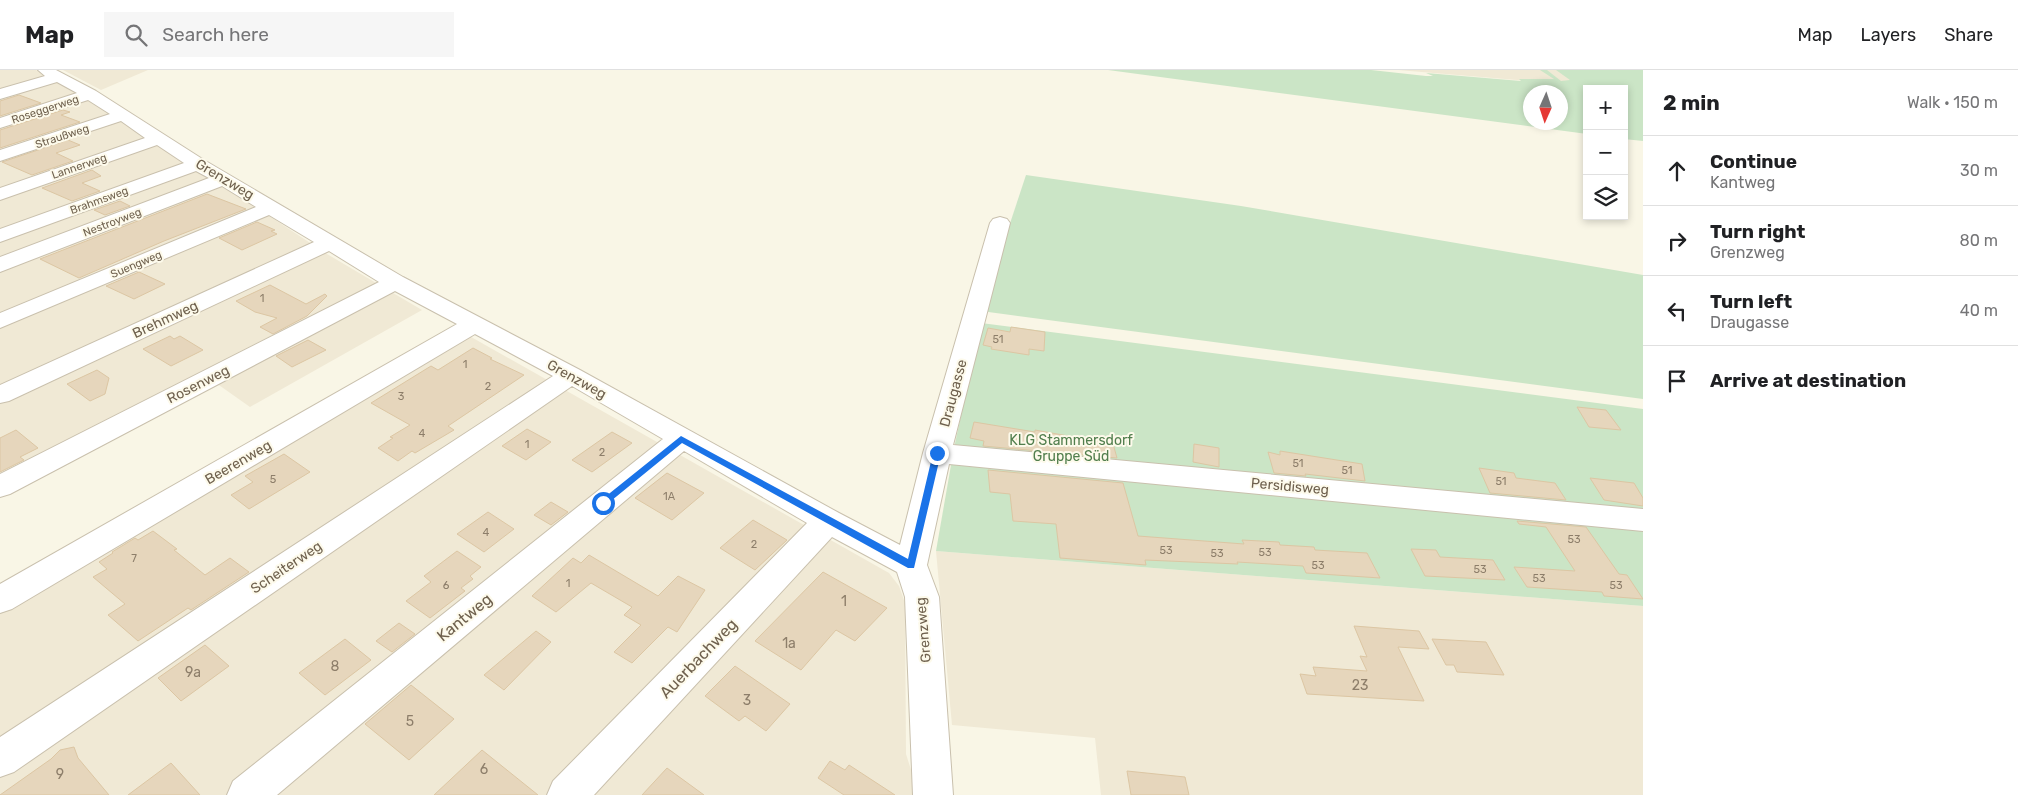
<!DOCTYPE html>
<html lang="en">
<head>
<meta charset="utf-8">
<style>
	body { margin:0; font-family:Rubik,sans-serif; background:#f6f6f6; color:#202124 }
	.controls { position:absolute; right:15px; top:15px; display:grid; overflow:hidden; border-radius:0px; box-shadow:0 2px 8px #0003 }
	.controls button { width:45px; height:45px; display:grid; place-items:center; padding:0; border:0; border-bottom:1px solid #e0e0e0; background:#fff; color:#202124; font:25px sans-serif }
	.compass { position:absolute; left:1523px; top:15px; width:45px; height:45px; border-radius:50%; background:#fff; box-shadow:0 2px 8px #0003; rotate:183deg }
	.stop { position:absolute; width:15px; height:15px; margin:-11px; border:4px solid #1a73e8; border-radius:50%; background:#fff }
	.stop.end { background:#1a73e8; border-color:#fff; box-shadow:0 1px 5px #0008 }
	.list { margin:0; padding:0; list-style:none }
	h2 { display:flex; justify-content:space-between; align-items:center; height:65px; margin:0; padding:0 20px; font-size:21px }
	h2 small { font-size:16px; font-weight:400; color:#757577 }
	.list li { display:grid; grid-template-columns:32px 1fr auto; gap:15px; align-items:center; box-sizing:border-box; height:70px; padding:0 20px; border-top:1px solid #e0e0e0 }
	.list b { display:block; font-size:19px; white-space:nowrap }
	.list p { margin:0; font-size:16px; white-space:nowrap; color:#757577 }
	.list em { font-size:16px; font-style:normal; color:#757577 }
	.icon { flex:none; width:28px; height:28px; fill:none; stroke:currentColor; stroke-width:2; stroke-linecap:round; stroke-linejoin:round }
	.map { position:relative; flex:none; width:1643px; height:725px; overflow:hidden }
	header { display:flex; align-items:center; gap:30px; box-sizing:border-box; height:70px; padding:0 25px; background:#fff; border-bottom:1px solid #e0e0e0 }
	header strong { font-size:24px }
	nav { display:flex; gap:28px; margin-inline-start:auto; font-size:18px }
	.search { width:350px; height:45px; background:#f6f6f6; display:flex; align-items:center; gap:12px; box-sizing:border-box; padding:0 18px; border-radius:0px; color:#757577; font-size:19px }
	main { display:flex }
	aside { flex:1; background:#fff }
	.map>svg:first-child { display:block }
	.residential { fill:#f0e9d5 }
	.green { fill:#cbe5c6; fill-rule:evenodd }
	.building { fill:#e6d6bc; stroke:#dcc6a3 }
	.lines { fill:none; stroke-linecap:round; stroke-linejoin:round }
	.minor-casing { stroke:#c9c0ad; stroke-width:2 }
	.minor { fill:#fff; fill-rule:evenodd }
	.route { fill:#1a73e8 }
	.labels { text-anchor:middle; stroke-width:4; stroke-linejoin:round; paint-order:stroke }
	.far-street-label { font-size:11px; fill:#6f614e; stroke:#fdfaeb }
	.number-label { font-size:11px; fill:#8d7e6a }
	.street-label { font-size:14px; fill:#6f614e; stroke:#fdfaeb }
	.park-label { font-size:14px; fill:#517e4d; stroke:#fdfaeb }
	.near-number-label { font-size:14px; fill:#8d7e6a }
	.near-street-label { font-size:16px; fill:#6f614e; stroke:#fdfaeb }
</style>
</head>
<body>
<header>
<strong>Map</strong>
<div class="search"><svg class="icon" aria-label="search" viewBox="0 0 24 24"><circle cx="10" cy="10" r="6"/><path d="M15 15l6 6"/></svg>Search here</div>
<nav><a>Map</a><a>Layers</a><a>Share</a></nav>
</header>
<main>
<div class="map">
<svg width="1643" height="725" viewBox="0 0 1643 725">
	<rect width="100%" height="100%" fill="#f9f6e6"/>
	<g class="residential">
		<path d="M0 0H36L47 6 158 73 327 184 422 240 250 337 216 313 0 426Z"/>
		<path d="M63 0H148L101 20Z"/>
		<path d="M1398 0H1643L1624 19Z"/>
		<path d="M457 259 889 503 899 516 905 533 906 684 919 725H0V522Z"/>
		<path d="M936 481 1643 536V725H1101L1095 668 952 655Z"/>
	</g>
	<g class="green">
		<path d="M1108 0H1371L1426 6H1433L1426 3 1521 11 1519 9H1554L1540 0H1547L1561 11 1570 10 1556 0H1643V71L1624 69V19H1587V64ZM1530 22H1560V52H1530Z"/>
		<path d="M1026 105 1241 136 1643 205V329L981 241Z"/>
		<path d="M981 253 1643 339V536L936 481 954 378Z"/>
	</g>
	<g class="building">
		<path d="M19 25 41 33 0 46V31Z"/>
		<path d="M63 40 70 42 61 45 80 52 0 78V60Z"/>
		<path d="M68 70 80 75 56 83 73 91 32 105 2 92Z"/>
		<path d="M92 100 101 106 82 113 100 121 72 131 42 118Z"/>
		<path d="M207 124 246 139 164 171 79 208 40 189Z"/>
		<path d="M120 131 130 136 105 145 94 140Z"/>
		<path d="M257 152 275 160 271 161 277 164 242 180 219 168Z"/>
		<path d="M139 202 165 214 134 229 106 216Z"/>
		<path d="M270 215 306 234 325 224 327 226 307 246 273 264 260 257 277 248 255 242 236 231Z"/>
		<path d="M1011 257 1045 262 1044 281 1029 279V285L991 279 992 277 983 275 988 258 1010 262Z"/>
		<path d="M170 266 174 269 180 266 203 280 171 296 143 279Z"/>
		<path d="M308 270 326 280 292 297 276 286Z"/>
		<path d="M473 278 492 288 490 289 524 305 448 356 454 360 415 383 412 381 398 391 378 378 393 368 390 367 410 355 371 333 431 296 438 300Z"/>
		<path d="M97 300 109 308 105 324 90 331 67 314Z"/>
		<path d="M1577 337 1606 340 1621 360 1589 357Z"/>
		<path d="M974 352 1035 362V360L1096 371 1097 367 1112 370 1117 388 983 376 984 371 970 368Z"/>
		<path d="M527 359 551 372 526 390 502 376Z"/>
		<path d="M16 360 38 378 20 387 24 390 0 402V368Z"/>
		<path d="M612 362 632 373 592 402 572 390Z"/>
		<path d="M1194 374 1219 378V397L1193 392Z"/>
		<path d="M1280 381 1362 394 1365 411 1305 404 1306 406 1274 403 1268 382 1280 385Z"/>
		<path d="M284 384 310 402 249 439 231 425 253 412 245 406Z"/>
		<path d="M1479 398 1514 403 1516 408 1555 413 1566 430 1490 423Z"/>
		<path d="M988 400 1123 413 1138 466 1244 474 1242 470 1279 472 1280 475 1314 477 1315 480 1367 483 1380 508 1306 503 1303 496 1237 492 1238 494 1145 490 1146 495 1060 488 1056 454 1013 451 1010 424 990 422Z"/>
		<path d="M667 403 704 423 672 450 635 428Z"/>
		<path d="M1590 408 1634 413 1643 428V436L1604 430Z"/>
		<path d="M551 432 568 442 551 455 534 445Z"/>
		<path d="M488 442 514 459 484 482 457 464Z"/>
		<path d="M753 450 787 470 755 500 720 478Z"/>
		<path d="M1517 451 1586 457 1619 504 1627 505 1643 529 1604 526 1602 522 1527 517 1514 497 1575 501 1546 457 1519 454Z"/>
		<path d="M153 461 177 479 174 480 205 505 230 488 249 502 191 540 188 538 138 571 108 545 125 534 93 507 107 499 99 492 113 483 112 482 135 468 138 470Z"/>
		<path d="M1411 479 1436 480 1440 487 1493 490 1505 510 1425 506Z"/>
		<path d="M457 481 481 497 470 506 473 509 461 518 465 521 430 548 406 531 431 512 424 506Z"/>
		<path d="M589 485 658 526 678 506 705 520 677 562 668 557 632 593 614 582 641 555 624 545 632 537 591 513 556 542 532 526 573 488 581 493Z"/>
		<path d="M823 502 887 538 855 571 836 560 801 600 755 571Z"/>
		<path d="M399 553 415 564 392 582 376 571Z"/>
		<path d="M1354 556 1419 561 1429 579 1398 577 1424 631 1307 624 1300 604 1316 606 1313 597 1367 601 1360 586 1367 587Z"/>
		<path d="M536 561 551 572 504 620 484 605Z"/>
		<path d="M345 569 371 590 325 625 299 603Z"/>
		<path d="M1432 569 1486 572 1504 605 1457 602 1454 595H1446Z"/>
		<path d="M205 575 229 596 181 631 158 608Z"/>
		<path d="M735 596 790 634 766 661 745 646 739 651 705 626Z"/>
		<path d="M411 615 454 649 409 690 365 654Z"/>
		<path d="M74 677 78 688 109 725H0L51 689 60 680Z"/>
		<path d="M482 680 538 725H434Z"/>
		<path d="M830 691 845 700 849 695 895 725H844L818 708Z"/>
		<path d="M171 693 200 725H128Z"/>
		<path d="M667 698 704 725H642Z"/>
		<path d="M1127 701 1185 707 1189 725H1131Z"/>
	</g>
	<g class="lines">
		<defs>
			<path id="minor" d="M38 0H56L96 21 204 90 403 207 580 300 839 443 900 475 923 383 990 153 993 149 1000 147 1007 149 1010 153 953 375 1643 439V461L949 394 927 495 939 527 953 725H913L905 527 897 502 832 467 594 725H547L553 711 807 453 684 381 277 725H227L233 711 663 369 572 316 14 702 0 707V667L553 306 475 264 12 539 0 543V514L457 254 395 221 10 424 0 427V404L379 212 329 181 9 331 0 333V315L314 172 269 145 0 258V243L256 137 222 116 0 202V187L209 108 196 101 0 172V159L184 93 157 75 0 130V118L145 68 121 51 0 91V80L110 44 88 30 0 58V48L77 23 57 12 0 29V19L45 6Z"/>
		</defs>
		<use href="#minor" class="minor-casing"/>
		<use href="#minor" class="minor"/>
	</g>
	<path class="route" d="M681 366 908 489 933 383 934 381H940L941 383 914 498H908L682 373 606 435H600V431Z"/>
	<g class="labels">
		<g class="far-street-label">
			<text transform="translate(45 39) rotate(-18)" y="4">Roseggerweg</text>
			<text transform="translate(62 66) rotate(-18)" y="4">Straußweg</text>
			<text transform="translate(79 96) rotate(-19)" y="4">Lannerweg</text>
			<text transform="translate(99 130) rotate(-20)" y="4">Brahmsweg</text>
			<text transform="translate(112 152) rotate(-21)" y="4">Nestroyweg</text>
			<text transform="translate(136 194) rotate(-23)" y="4">Suengweg</text>
		</g>
		<g class="number-label">
			<text x="262" y="232">1</text>
			<text x="998" y="273">51</text>
			<text x="465" y="298">1</text>
			<text x="488" y="320">2</text>
			<text x="401" y="330">3</text>
			<text x="422" y="367">4</text>
			<text x="527" y="378">1</text>
			<text x="602" y="386">2</text>
			<text x="1298" y="397">51</text>
			<text x="1347" y="404">51</text>
			<text x="273" y="413">5</text>
			<text x="1501" y="415">51</text>
			<text x="669" y="430">1A</text>
			<text x="486" y="466">4</text>
			<text x="1574" y="473">53</text>
			<text x="754" y="478">2</text>
			<text x="1166" y="484">53</text>
			<text x="1265" y="486">53</text>
			<text x="1217" y="487">53</text>
			<text x="134" y="492">7</text>
			<text x="1318" y="499">53</text>
			<text x="1480" y="503">53</text>
			<text x="1539" y="512">53</text>
			<text x="568" y="517">1</text>
			<text x="446" y="519">6</text>
			<text x="1616" y="519">53</text>
		</g>
		<g class="street-label">
			<text transform="translate(225 109) rotate(31)" y="5">Grenzweg</text>
			<text transform="translate(165 249) rotate(-25)" y="5">Brehmweg</text>
			<text transform="translate(577 309) rotate(29)" y="5">Grenzweg</text>
			<text transform="translate(198 314) rotate(-27)" y="5">Rosenweg</text>
			<text transform="translate(953 323) rotate(-75)" y="5">Draugasse</text>
			<text transform="translate(238 392) rotate(-30)" y="5">Beerenweg</text>
			<text transform="translate(1290 416) rotate(5)" y="5">Persidisweg</text>
			<text transform="translate(286 497) rotate(-34)" y="5">Scheiterweg</text>
			<text transform="translate(923 560) rotate(-95)" y="5">Grenzweg</text>
		</g>
		<g class="park-label">
			<text x="1071" y="375">KLG Stammersdorf<tspan x="1071" dy="16">Gruppe Süd</tspan></text>
		</g>
		<g class="near-number-label">
			<text x="844" y="536">1</text>
			<text x="789" y="578">1a</text>
			<text x="335" y="601">8</text>
			<text x="193" y="607">9a</text>
			<text x="1360" y="620">23</text>
			<text x="747" y="635">3</text>
			<text x="410" y="656">5</text>
			<text x="484" y="704">6</text>
			<text x="60" y="709">9</text>
		</g>
		<g class="near-street-label">
			<text transform="translate(464 547) rotate(-39)" y="6">Kantweg</text>
			<text transform="translate(698 588) rotate(-46)" y="6">Auerbachweg</text>
		</g>
	</g>
</svg>
<div class="controls">
<button>+</button>
<button>−</button>
<button><svg class="icon" aria-label="layers" viewBox="0 0 24 24"><path d="M12 4l9 5-9 5-9-5zM3 14l9 5 9-5"/></svg></button>
</div>
<svg class="compass" viewBox="-18 -18 36 36"><path d="M0-13l5 13h-10z" fill="#e53935"/><path d="M0 13l5-13h-10z" fill="#757577"/></svg>
<div class="stop" style="left:603px;top:433px"></div>
<div class="stop end" style="left:937px;top:383px"></div>
</div>
<aside>
<h2>2 min<small>Walk · 150 m</small></h2>
<ul class="list">
<li><svg class="icon" aria-label="ahead" viewBox="0 0 24 24"><path d="M12 20V5M6 11l6-6 6 6"/></svg><div><b>Continue</b><p>Kantweg</p></div><em>30 m</em></li>
<li><svg class="icon" aria-label="right" viewBox="0 0 24 24"><path d="M7 20v-9h11M14 6l5 5-5 5"/></svg><div><b>Turn right</b><p>Grenzweg</p></div><em>80 m</em></li>
<li><svg class="icon" aria-label="left" viewBox="0 0 24 24"><path d="M17 20v-9H6M10 6l-5 5 5 5"/></svg><div><b>Turn left</b><p>Draugasse</p></div><em>40 m</em></li>
<li><svg class="icon" aria-label="arrive" viewBox="0 0 24 24"><path d="M6 21V4h12l-3 4 3 4H6"/></svg><div><b>Arrive at destination</b></div></li>
</ul>
</aside>
</main>
</body>
</html>
